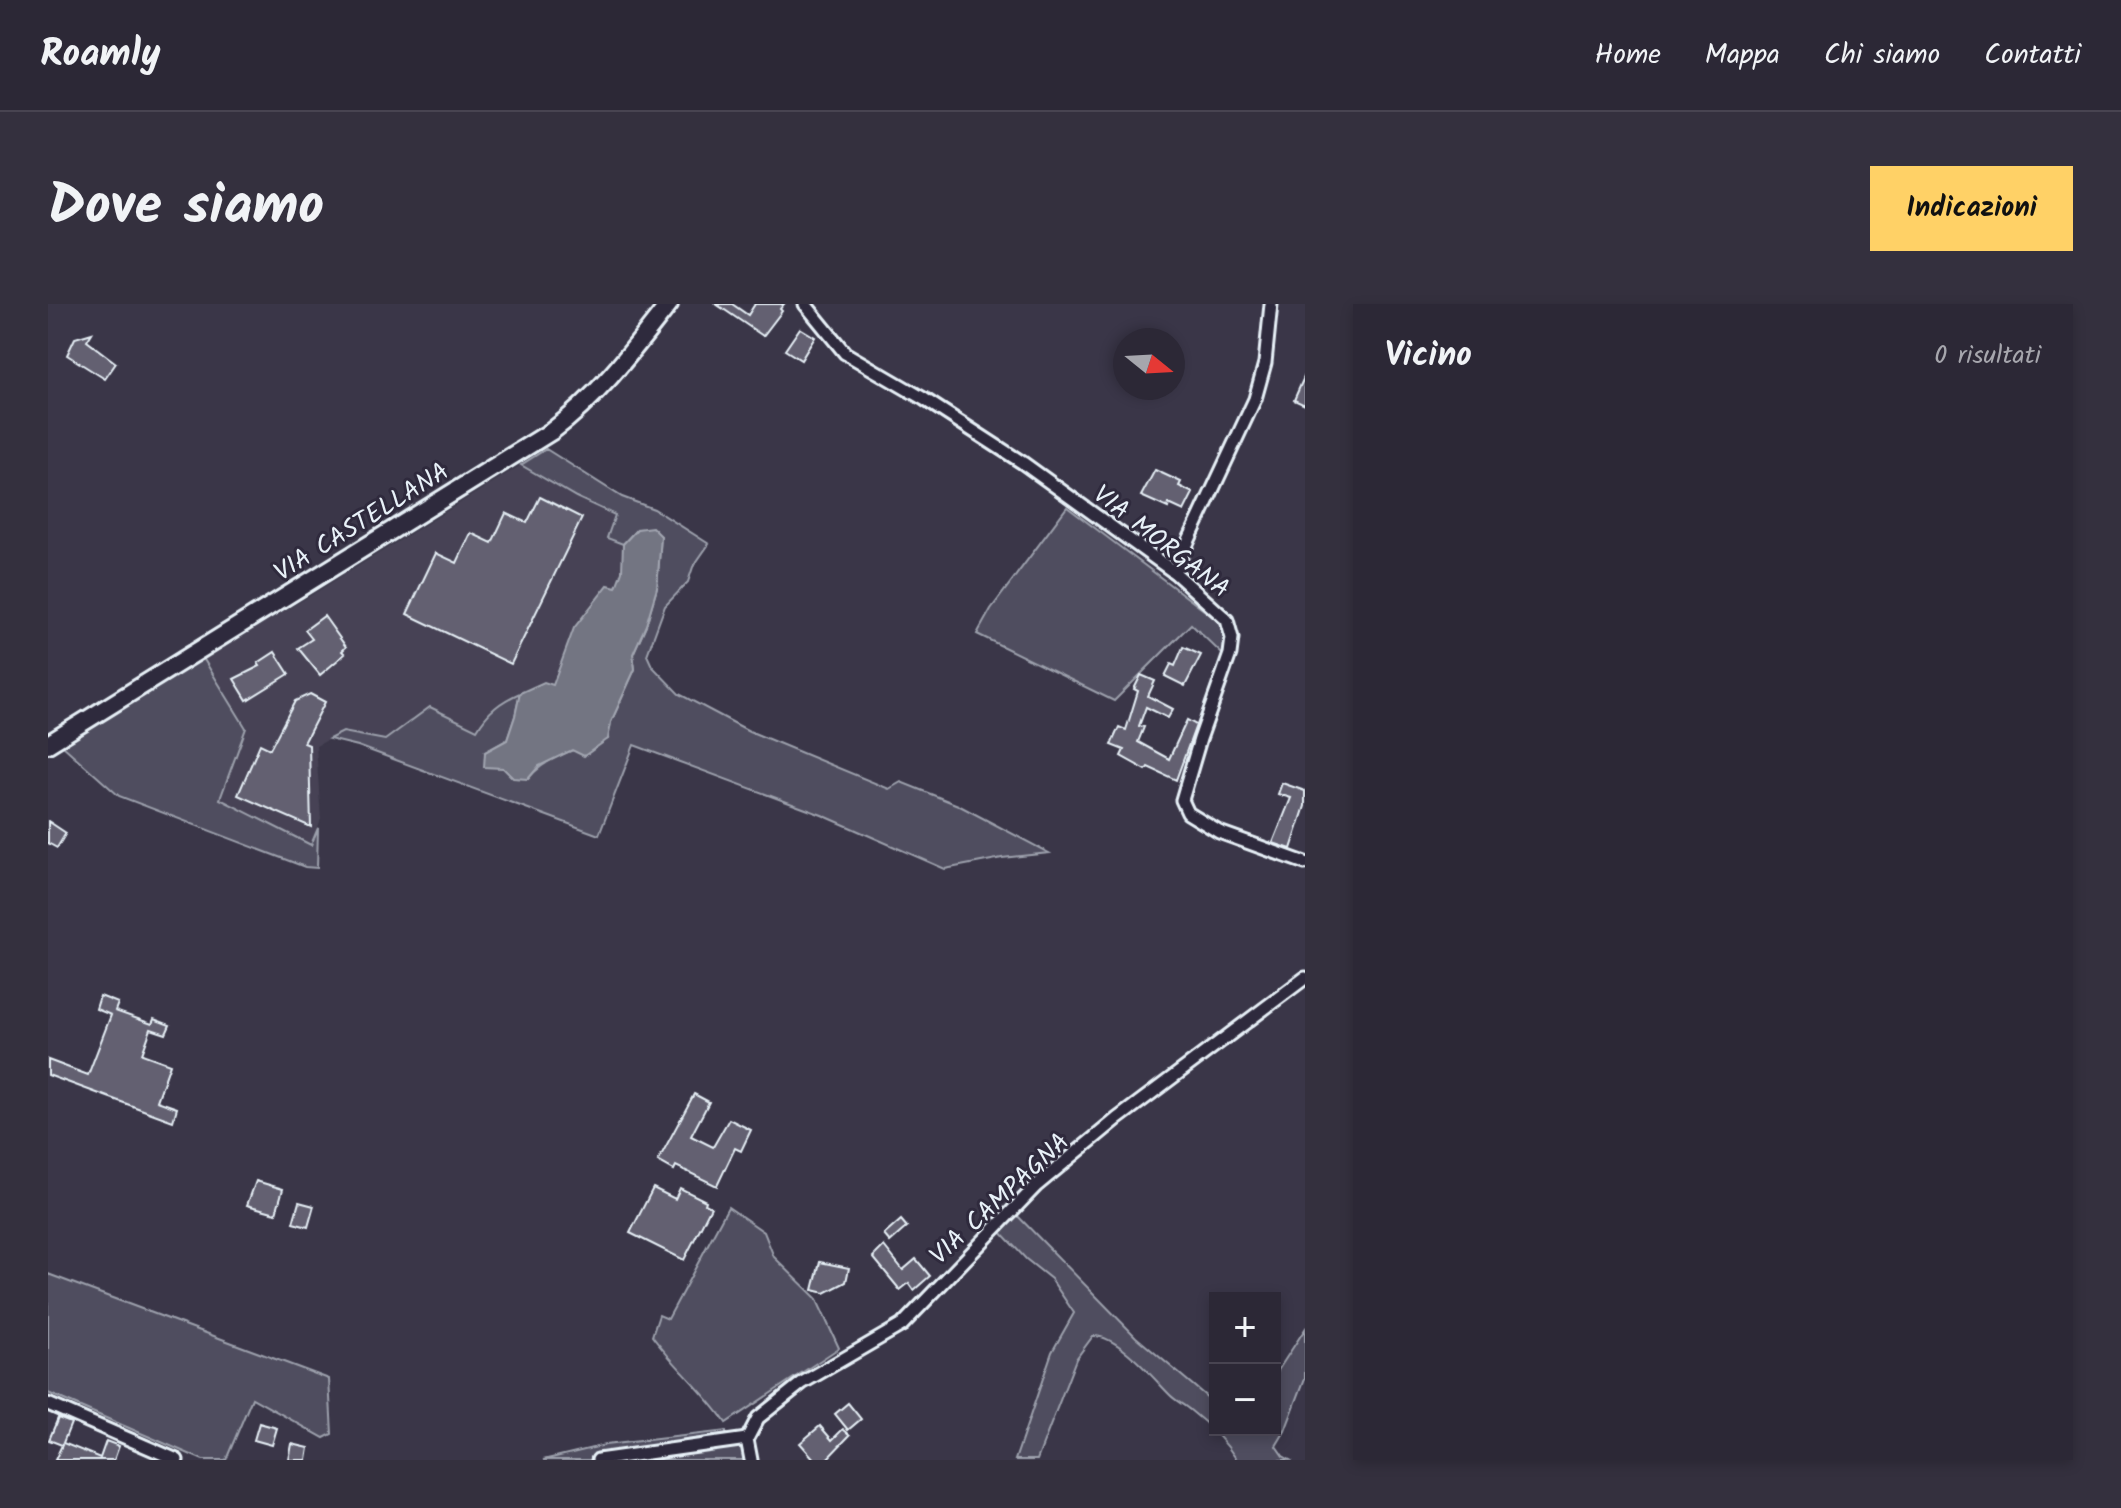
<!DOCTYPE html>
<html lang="it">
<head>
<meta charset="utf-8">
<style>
	body { margin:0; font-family:Kalam,sans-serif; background:#34303e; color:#f1f3f6 }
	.controls { position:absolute; right:24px; bottom:24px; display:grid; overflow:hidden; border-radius:0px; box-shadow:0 4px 12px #0003 }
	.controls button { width:72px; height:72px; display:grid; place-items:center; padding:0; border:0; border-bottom:2px solid #484451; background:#2c2836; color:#f1f3f6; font:40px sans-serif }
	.compass { position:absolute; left:1065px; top:24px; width:72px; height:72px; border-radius:50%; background:#2c2836; box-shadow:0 4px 12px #0003; rotate:108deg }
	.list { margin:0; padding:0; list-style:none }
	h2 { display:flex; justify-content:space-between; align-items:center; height:104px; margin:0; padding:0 32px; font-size:34px }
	h2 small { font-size:26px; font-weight:400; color:#a6a6ad }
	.map { position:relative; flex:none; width:1257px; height:1156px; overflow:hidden; border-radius:0px }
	header { display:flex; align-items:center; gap:48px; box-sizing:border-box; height:112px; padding:0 40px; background:#2c2836; border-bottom:2px solid #484451 }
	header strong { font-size:38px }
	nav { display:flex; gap:44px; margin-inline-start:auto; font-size:28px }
	.intro { display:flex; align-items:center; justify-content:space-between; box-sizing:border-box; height:192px; padding:0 48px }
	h1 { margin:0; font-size:56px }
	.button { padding:20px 36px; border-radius:0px; background:#ffd166; color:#111; font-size:28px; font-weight:700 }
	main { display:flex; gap:48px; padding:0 48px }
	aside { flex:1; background:#2c2836; border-radius:0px; box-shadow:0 4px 12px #0003 }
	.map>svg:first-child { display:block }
	.built { fill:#464354 }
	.green { fill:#504e5f; stroke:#9ca0ac; stroke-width:2 }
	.water { fill:#737482; stroke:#a2a6b1; stroke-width:2 }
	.building { fill:#636171; stroke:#e8f1f8; stroke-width:2 }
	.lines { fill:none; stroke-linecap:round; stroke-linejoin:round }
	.street-casing { stroke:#e8f1f8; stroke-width:17 }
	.secondary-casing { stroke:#e8f1f8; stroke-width:22 }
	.street { stroke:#2f2a3d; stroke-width:11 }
	.secondary { stroke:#2f2a3d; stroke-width:16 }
	.labels { text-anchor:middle; stroke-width:6; stroke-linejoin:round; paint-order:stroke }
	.street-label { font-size:26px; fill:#e8f1f8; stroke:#2f2a3d }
</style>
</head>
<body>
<header>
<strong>Roamly</strong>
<nav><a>Home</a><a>Mappa</a><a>Chi siamo</a><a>Contatti</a></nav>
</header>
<div class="intro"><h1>Dove siamo</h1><a class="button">Indicazioni</a></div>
<main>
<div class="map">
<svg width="1257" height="1156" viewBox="0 0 1257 1156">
	<rect width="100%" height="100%" fill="#3a3648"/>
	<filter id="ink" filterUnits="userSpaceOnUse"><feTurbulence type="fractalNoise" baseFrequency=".0125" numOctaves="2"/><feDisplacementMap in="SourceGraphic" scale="16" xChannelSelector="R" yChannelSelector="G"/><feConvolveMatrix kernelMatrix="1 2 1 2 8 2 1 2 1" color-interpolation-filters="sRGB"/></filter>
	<g filter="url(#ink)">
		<path class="built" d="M473 161 528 193 567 211 559 233 575 240 574 267 568 284 526 324 504 381 496 378 452 399 437 412 429 426 382 403 337 436 295 428 268 442 273 515 263 541 172 495 198 424 155 354 260 293Z"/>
		<g class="green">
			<path d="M498 145 574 193 606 205 661 240 645 263 640 278 617 302 599 351 604 362 631 390 701 427 841 485 853 478 910 501 1001 549 954 554 897 565 774 511 586 441 551 531 310 442 281 435 295 428 337 436 382 403 429 426C440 407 452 398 472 389L467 412 459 436 437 448 456 464 480 475C500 451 531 444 560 435L563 418 587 365 585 350 598 321 609 284 613 232 589 225 575 240 559 234 567 211 528 193 473 161Z"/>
			<path d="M1019 203 1169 316 1179 329 1176 352 1143 320 1066 397 929 330 943 305Z"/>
			<path d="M155 354 198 424 172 495 263 541 270 524 269 564 257 563 71 492 15 442Z"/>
			<path d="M680 903 716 928 726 953 768 994 791 1044 678 1119C656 1087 627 1063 604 1032L611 1011 620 1015Z"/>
			<path d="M962 904 1088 1033 1167 1100V1126H1227V1071L1257 1025V1074L1237 1127 1228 1142 1235 1152 1242 1156H1189C1177 1137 1160 1120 1142 1106 1136 1101 1128 1097 1122 1091 1105 1074 1070 1031 1045 1032L1028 1055 989 1156H967L1004 1048 1026 1009 1003 975 978 955 947 922Z"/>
			<path d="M0 970 281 1075 284 1130 276 1134 204 1094 178 1156H155L0 1089Z"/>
			<path d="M678 1127V1132L702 1152 700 1156H495L557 1141Z"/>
		</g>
		<path class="water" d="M604 223 613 232 609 284 598 321 585 350 587 365 563 418 560 435 536 452 524 446 491 462 480 475 465 474 455 464 436 463 437 448 459 436 467 412 472 389 496 378 505 381 526 324 560 281 568 283 574 267 575 240 589 225Z"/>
		<g class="building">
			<path d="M668 0H684L700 11 707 0H736L732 5 734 7 715 32Z"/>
			<path d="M752 24 767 33 753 56 737 46Z"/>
			<path d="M44 29 39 37 68 59 57 75 19 51 27 34Z"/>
			<path d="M1257 71V101L1246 96Z"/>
			<path d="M1107 166 1133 178 1131 182 1145 189 1136 207 1121 200 1120 204 1093 192Z"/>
			<path d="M492 193 534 214 463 360 359 310 388 249 409 259 423 229 444 239 458 209 479 219Z"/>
			<path d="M276 312 298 343 294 347 297 350 272 371 250 344 264 335 257 326Z"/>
			<path d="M1135 343 1153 351 1137 382 1117 372 1123 360 1127 362Z"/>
			<path d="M227 348 241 370 199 396 186 375 212 362 210 359Z"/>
			<path d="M1093 371 1107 377 1100 392 1125 405 1120 414 1098 403 1091 422 1096 423 1090 438 1121 455 1139 416 1148 421 1128 476 1100 463 1098 466 1073 452 1076 446 1063 441 1071 423 1078 426 1090 387 1086 385Z"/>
			<path d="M262 390 277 398 256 439 261 441 263 523 190 491 212 440 222 445 247 397Z"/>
			<path d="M1234 479 1257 487V502L1243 545 1225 539 1243 494 1230 490Z"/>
			<path d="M0 517 18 529 9 544 0 539Z"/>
			<path d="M52 692 70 699 67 707 104 720 106 715 122 721 118 730 103 725 94 750 122 760 109 797 129 804 125 817 0 771V756L40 771 63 711 48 705Z"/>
			<path d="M646 790 661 798 643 832 665 843 681 815 703 826 693 847 687 844 669 882 628 862 626 866 610 857Z"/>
			<path d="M208 877 235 885 228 909 199 901Z"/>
			<path d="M605 884 627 895 632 884 658 897 657 900 663 903 636 956 582 929Z"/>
			<path d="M251 898 266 902 260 923 245 919Z"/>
			<path d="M853 916 859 923 842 938 836 931Z"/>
			<path d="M836 942 855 966 868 955 882 972 866 986 861 979 852 986 825 953Z"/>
			<path d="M772 958 801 964 798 978 777 989 765 986Z"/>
			<path d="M800 1099 813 1115 800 1126 787 1110Z"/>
			<path d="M10 1114 23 1119 15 1139 52 1154 58 1137 71 1142 66 1156H7L14 1141 1 1136Z"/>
			<path d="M211 1119 229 1124 224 1141 206 1136Z"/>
			<path d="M772 1122 784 1136 795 1125 802 1131 778 1156H767L752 1139Z"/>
			<path d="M244 1140 261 1144 259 1156H241Z"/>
		</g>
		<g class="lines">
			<defs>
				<g id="street">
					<path d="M757 0 797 49 876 95 975 159 1126 268 1179 316 1184 334 1182 350 1152 435 1134 496 1140 509 1171 528 1257 559"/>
					<path d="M1126 268 1207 95 1217 59 1223 0"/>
					<path d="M0 1100 129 1156"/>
					<path d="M550 1156 699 1135"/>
					<path d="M703 1156 699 1135 710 1114 754 1079 854 1021 988 882 1069 815 1257 674"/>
				</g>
				<path id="secondary" d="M0 440 504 127C551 92 585 46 621 0"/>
			</defs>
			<use href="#street" class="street-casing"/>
			<use href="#secondary" class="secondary-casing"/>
			<use href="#street" class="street"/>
			<use href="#secondary" class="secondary"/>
		</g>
	</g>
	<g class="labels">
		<g class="street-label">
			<text transform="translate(313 217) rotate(-32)" y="9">VIA CASTELLANA</text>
			<text transform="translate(1114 237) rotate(38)" y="9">VIA MORGANA</text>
			<text transform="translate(951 894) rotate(-43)" y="9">VIA CAMPAGNA</text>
		</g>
	</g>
</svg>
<div class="controls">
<button>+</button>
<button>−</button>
</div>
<svg class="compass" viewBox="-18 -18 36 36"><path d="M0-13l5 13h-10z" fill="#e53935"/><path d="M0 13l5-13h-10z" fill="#a6a6ad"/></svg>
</div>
<aside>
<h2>Vicino<small>0 risultati</small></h2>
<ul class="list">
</ul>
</aside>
</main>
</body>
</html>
